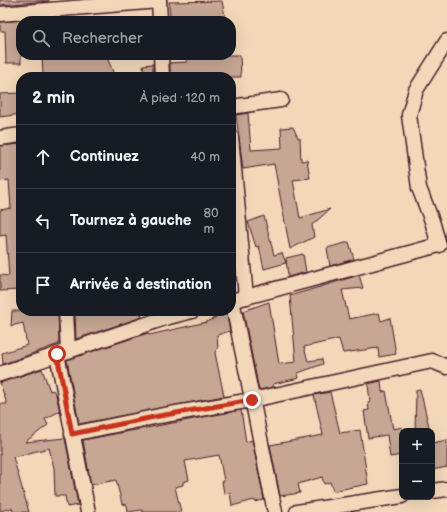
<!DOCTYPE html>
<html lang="fr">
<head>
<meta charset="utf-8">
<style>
	body { margin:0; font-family:"Balsamiq Sans",sans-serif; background:#242831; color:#f1f3f6 }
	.controls { position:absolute; right:12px; bottom:12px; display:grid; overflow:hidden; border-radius:8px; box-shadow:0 4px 16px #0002 }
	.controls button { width:36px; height:36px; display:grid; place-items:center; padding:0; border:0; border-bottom:1px solid #363941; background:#171b24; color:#f1f3f6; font:20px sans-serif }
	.stop { position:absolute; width:12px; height:12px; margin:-9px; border:3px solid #c8321e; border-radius:50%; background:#fff }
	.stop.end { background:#c8321e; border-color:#fff; box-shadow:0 1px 4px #0008 }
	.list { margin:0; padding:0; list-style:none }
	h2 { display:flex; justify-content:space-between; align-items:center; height:52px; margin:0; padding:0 16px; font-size:17px }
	h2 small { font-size:13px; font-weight:400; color:#9ea1a6 }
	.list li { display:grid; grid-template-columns:26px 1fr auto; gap:12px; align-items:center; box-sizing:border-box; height:64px; padding:0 16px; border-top:1px solid #363941 }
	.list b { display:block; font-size:15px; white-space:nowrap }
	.list em { font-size:13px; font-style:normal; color:#9ea1a6 }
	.icon { flex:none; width:22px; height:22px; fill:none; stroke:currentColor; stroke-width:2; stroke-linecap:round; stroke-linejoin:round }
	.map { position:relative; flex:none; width:447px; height:512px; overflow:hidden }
	.search { position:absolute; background:#171b24; box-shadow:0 4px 16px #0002; left:16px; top:16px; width:220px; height:44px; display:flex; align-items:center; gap:10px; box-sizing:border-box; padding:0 14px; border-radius:16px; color:#9ea1a6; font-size:15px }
	.panel { position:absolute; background:#171b24; box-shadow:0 4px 16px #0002; left:16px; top:72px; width:220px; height:244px; border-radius:16px }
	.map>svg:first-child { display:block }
	.building { fill:#c5a794; stroke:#4a1f2b }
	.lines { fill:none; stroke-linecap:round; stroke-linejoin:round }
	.minor-casing { stroke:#4a1f2b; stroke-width:17 }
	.minor { stroke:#f2d8b9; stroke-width:14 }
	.route { stroke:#c8321e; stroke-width:5 }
</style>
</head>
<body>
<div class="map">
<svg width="447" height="512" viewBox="0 0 447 512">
	<rect width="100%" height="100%" fill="#f2d8b9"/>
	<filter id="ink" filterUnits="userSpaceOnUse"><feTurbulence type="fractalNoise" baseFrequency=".025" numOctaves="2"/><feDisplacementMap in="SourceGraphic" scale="8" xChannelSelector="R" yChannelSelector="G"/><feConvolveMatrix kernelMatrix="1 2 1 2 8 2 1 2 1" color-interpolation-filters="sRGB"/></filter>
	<g filter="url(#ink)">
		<g class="building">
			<path d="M0 0H49V1L0 5Z"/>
			<path d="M222 1 226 21 170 18 169 2Z"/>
			<path d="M51 18 52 21H21V63H6L5 31H0V22Z"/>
			<path d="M42 55H106L115 77H43Z"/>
			<path d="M186 55H240L241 77H170V63L187 62Z"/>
			<path d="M153 64V77H144L143 65Z"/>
			<path d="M21 93V114L0 117V94Z"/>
			<path d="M248 113 251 150 282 148 281 128 293 127 298 138H300L301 161 307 160 310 178 293 180 300 218 330 209 312 225 314 237 290 249 274 164 243 169 236 115Z"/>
			<path d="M21 144 20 290 0 291V275L9 276 6 235 0 236V210L11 208 9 180 0 181V146Z"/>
			<path d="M264 216 274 255 282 253 286 263 264 269 259 246 256 247 248 222Z"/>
			<path d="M349 242 354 259 330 266 327 248Z"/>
			<path d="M303 254 306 272 288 277 286 258Z"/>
			<path d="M359 275 363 288 342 290 349 319 379 313 381 321 390 318 396 354 379 357 378 348 343 353 339 339 304 347 308 361 322 359 323 364 298 373 299 378 273 384V387L259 390 243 311 269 302 279 364 296 362 290 296Z"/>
			<path d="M12 311H58L59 344 3 364 2 353 27 345 23 323 11 326Z"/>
			<path d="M75 311H140L142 317 76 339Z"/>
			<path d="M215 311H226L230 331 217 335 218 347 215 353 224 396 79 424 67 360 148 333 149 335 207 322 216 317Z"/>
			<path d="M42 369 50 391 53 390 56 395 60 411 45 419 48 425 25 442 65 438 78 505 67 507 65 496H55L54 468 49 448 13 457 29 512H13L12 508 0 511V404H7L0 383Z"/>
			<path d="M381 381 382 392 386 391 393 429 402 427V455L390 457 387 435 368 438 364 411 369 410 368 403 370 402 368 384Z"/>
			<path d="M420 389 430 431H415L416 390Z"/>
			<path d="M330 392 340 433 360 430 368 484 333 491 330 482 324 484 322 477 298 484 300 493 280 496 270 445 323 435 314 395Z"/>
			<path d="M241 410 246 442 252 440 264 500 255 502 254 500 232 506 230 493 224 494 222 481H224L219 455 185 461 189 480 183 482V485L175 487 181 512H143L142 510 128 512 127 505 122 504 116 480 91 485 83 440Z"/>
			<path d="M447 440V467L432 470V443Z"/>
		</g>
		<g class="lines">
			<defs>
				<g id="minor">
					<path d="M159 0 160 21"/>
					<path d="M0 14 159 1"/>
					<path d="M161 55 162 77"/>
					<path d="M231 107 281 100"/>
					<path d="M231 137 246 297"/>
					<path d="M0 138 21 135"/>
					<path d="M232 300 275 512"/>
					<path d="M231 301 439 245 432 221 419 188 409 115 416 90 447 41"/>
					<path d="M66 311 68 351"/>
					<path d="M57 354 88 512"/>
					<path d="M0 374 165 318 192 311"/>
					<path d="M72 434 159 416 252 400 432 361 447 367"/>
					<path d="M432 491 447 489"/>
					<path d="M297 512 402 496"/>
				</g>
			</defs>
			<use href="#minor" class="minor-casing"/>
			<use href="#minor" class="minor"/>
		</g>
	</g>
	<g class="lines" filter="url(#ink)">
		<path class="route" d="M57 354 72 434 159 416 252 400"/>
	</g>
</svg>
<div class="controls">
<button>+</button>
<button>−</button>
</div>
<div class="stop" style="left:57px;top:354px"></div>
<div class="stop end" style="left:252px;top:400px"></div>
<div class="search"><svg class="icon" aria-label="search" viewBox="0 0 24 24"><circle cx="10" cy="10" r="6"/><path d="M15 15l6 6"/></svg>Rechercher</div>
<section class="panel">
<h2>2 min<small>À pied · 120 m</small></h2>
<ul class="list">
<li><svg class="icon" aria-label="ahead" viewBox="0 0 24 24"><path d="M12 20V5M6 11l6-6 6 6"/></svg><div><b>Continuez</b></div><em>40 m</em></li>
<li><svg class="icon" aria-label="left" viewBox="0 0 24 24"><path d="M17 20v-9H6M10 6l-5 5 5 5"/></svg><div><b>Tournez à gauche</b></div><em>80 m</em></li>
<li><svg class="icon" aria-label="arrive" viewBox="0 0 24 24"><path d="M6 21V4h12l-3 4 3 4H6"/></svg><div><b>Arrivée à destination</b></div></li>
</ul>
</section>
</div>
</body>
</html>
